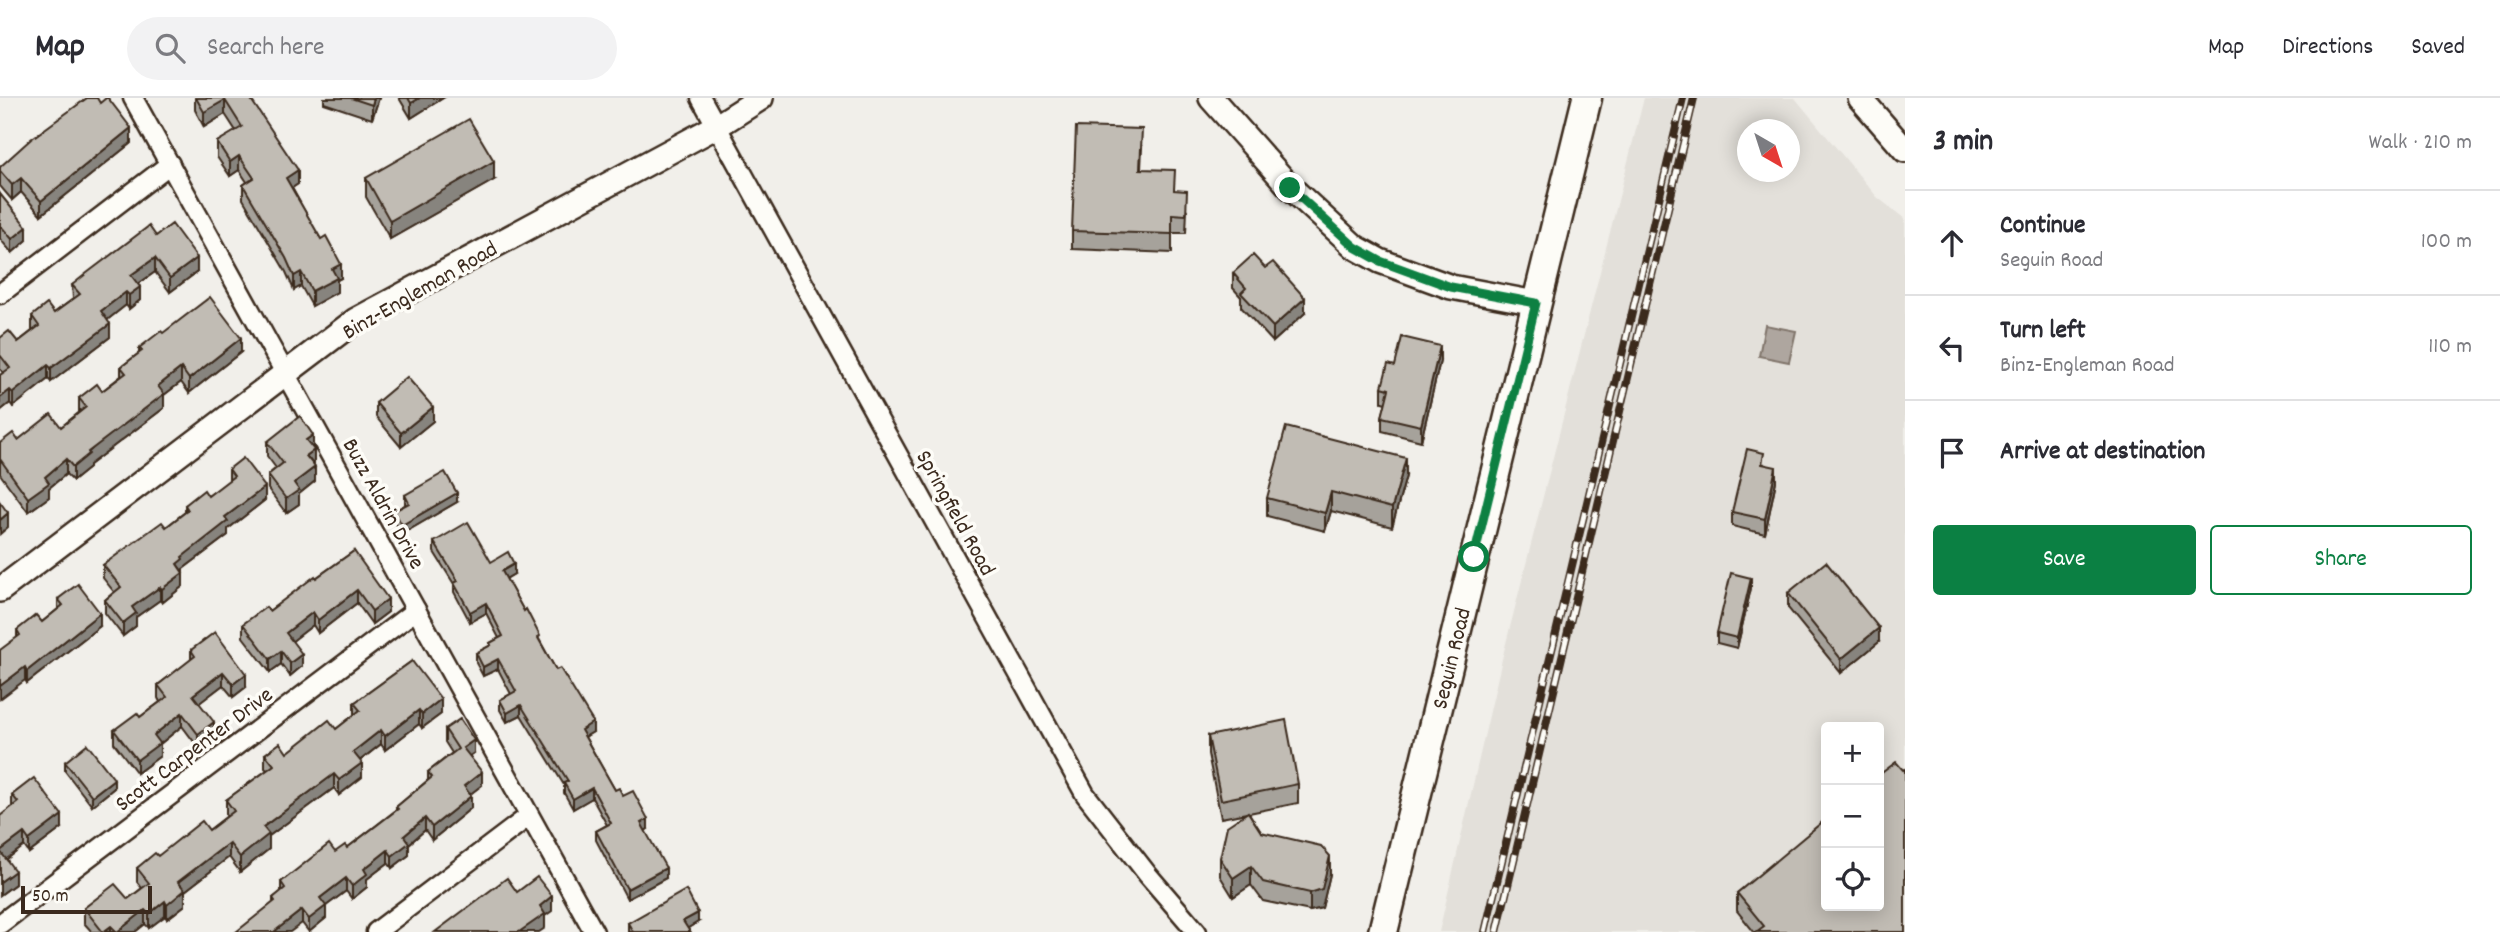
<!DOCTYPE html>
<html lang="en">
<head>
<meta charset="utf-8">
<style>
	body { margin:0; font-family:Dekko,sans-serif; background:#f2f2f3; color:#2b2b33 }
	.controls { position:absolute; right:21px; bottom:21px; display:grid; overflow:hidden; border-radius:7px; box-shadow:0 4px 18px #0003 }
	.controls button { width:63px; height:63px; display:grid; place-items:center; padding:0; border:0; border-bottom:2px solid #e1e1e2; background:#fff; color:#2b2b33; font:35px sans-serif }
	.compass { position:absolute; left:1737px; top:21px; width:63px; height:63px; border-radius:50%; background:#fff; box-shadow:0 4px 18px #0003; rotate:141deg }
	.scale { position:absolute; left:21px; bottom:18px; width:131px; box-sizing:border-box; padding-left:7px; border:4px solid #3b2a1e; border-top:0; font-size:19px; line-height:24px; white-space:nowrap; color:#3b2a1e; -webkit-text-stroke:5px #fdfcf7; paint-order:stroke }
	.stop { position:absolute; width:21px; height:21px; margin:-16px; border:5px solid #0b8043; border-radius:50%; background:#fff }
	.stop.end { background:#0b8043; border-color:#fff; box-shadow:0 2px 7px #0008 }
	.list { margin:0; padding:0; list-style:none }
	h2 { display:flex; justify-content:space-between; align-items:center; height:91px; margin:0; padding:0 28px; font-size:30px }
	h2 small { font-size:23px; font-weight:400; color:#7c7c81 }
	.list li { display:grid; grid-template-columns:46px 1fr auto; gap:21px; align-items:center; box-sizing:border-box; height:105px; padding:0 28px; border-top:2px solid #e1e1e2 }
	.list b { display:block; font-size:26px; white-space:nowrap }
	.list p { margin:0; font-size:23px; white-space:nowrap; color:#7c7c81 }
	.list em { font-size:23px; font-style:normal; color:#7c7c81 }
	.actions { display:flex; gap:14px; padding:21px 28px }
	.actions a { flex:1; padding:16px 0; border:2px solid #0b8043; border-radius:7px; text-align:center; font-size:24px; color:#0b8043 }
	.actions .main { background:#0b8043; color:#fff }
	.icon { flex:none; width:38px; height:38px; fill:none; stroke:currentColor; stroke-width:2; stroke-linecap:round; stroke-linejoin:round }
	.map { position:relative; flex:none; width:1905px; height:834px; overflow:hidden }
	header { display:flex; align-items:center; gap:42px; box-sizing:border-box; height:98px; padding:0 35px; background:#fff; border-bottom:2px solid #e1e1e2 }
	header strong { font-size:33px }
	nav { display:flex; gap:38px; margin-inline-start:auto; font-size:24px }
	.search { width:490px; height:63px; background:#f2f2f3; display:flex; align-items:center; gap:18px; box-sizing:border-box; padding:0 24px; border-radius:38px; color:#7c7c81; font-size:26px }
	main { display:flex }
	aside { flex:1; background:#fff }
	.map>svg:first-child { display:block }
	.built { fill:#e3e0da; fill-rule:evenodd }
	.water { fill:#aea69f; stroke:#80746b; stroke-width:2 }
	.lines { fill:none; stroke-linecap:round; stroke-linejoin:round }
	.minor-casing { stroke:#3b2a1e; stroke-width:23 }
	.tertiary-casing { stroke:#3b2a1e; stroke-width:28 }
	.primary-casing { stroke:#3b2a1e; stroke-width:33 }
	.minor { stroke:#fdfcf7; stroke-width:18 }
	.tertiary { stroke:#fdfcf7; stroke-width:23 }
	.primary { stroke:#fdfcf7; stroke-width:28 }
	.rail-casing { stroke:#3b2a1e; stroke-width:8 }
	.rail { stroke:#fdfcf7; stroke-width:5; stroke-dasharray:16; stroke-linecap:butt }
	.wall { fill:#a6a29b; stroke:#3b2a1e; stroke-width:2 }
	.shaded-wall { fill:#87847e; stroke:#3b2a1e; stroke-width:2 }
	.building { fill:#c1bcb4; stroke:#3b2a1e; stroke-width:2 }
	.route { stroke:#0b8043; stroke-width:9 }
	.labels { text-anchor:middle; stroke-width:7; stroke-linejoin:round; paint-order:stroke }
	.street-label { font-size:23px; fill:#3b2a1e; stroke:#fdfcf7 }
</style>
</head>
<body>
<header>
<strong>Map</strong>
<div class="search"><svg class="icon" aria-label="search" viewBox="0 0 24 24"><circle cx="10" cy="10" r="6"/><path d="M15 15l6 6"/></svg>Search here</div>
<nav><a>Map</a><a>Directions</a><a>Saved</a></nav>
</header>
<main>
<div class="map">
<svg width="1905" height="834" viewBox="0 0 1905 834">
	<rect width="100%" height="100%" fill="#f1efea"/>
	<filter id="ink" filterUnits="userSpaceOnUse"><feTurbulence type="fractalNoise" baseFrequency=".0143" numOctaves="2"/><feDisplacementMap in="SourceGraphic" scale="14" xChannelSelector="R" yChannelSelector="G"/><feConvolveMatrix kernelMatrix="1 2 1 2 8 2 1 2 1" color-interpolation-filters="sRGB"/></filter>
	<g filter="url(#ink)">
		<path class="built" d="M1644 0H1795L1877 99 1905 121V834H1439L1503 557ZM1748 32H1790V74H1748ZM1826 629H1879V808H1826Z"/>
		<path class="water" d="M1765 227 1796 233 1789 264 1759 258Z"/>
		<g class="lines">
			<defs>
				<g id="minor">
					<path d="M133 0 594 834"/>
					<path d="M701 0 1085 696 1148 777 1197 834"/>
					<path d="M0 196 170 66"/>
					<path d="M0 826 416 512"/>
					<path d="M376 834 529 718"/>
				</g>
				<g id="tertiary">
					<path d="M1211 0 1289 88 1355 149 1380 163 1451 189 1536 205"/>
					<path d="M1860 0 1905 52"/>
					<path d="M0 492 356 222 717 28 761 0"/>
				</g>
				<g id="primary">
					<path id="s1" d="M1383 834 1587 0"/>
				</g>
			</defs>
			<use href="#minor" class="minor-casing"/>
			<use href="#tertiary" class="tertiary-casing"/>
			<use href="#primary" class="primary-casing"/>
			<use href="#minor" class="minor"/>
			<use href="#tertiary" class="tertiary"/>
			<use href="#primary" class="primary"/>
			<defs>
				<g id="rail">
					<path d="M1485 834 1683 0"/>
					<path d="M1497 834 1694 0"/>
				</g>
			</defs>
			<use href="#rail" class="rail-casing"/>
			<use href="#rail" class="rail"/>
		</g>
		<g class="wall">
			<path d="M195 0H250L298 86 292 90 341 180 337 182V194L312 208 301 188 294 192 286 174 243 101V87L247 84 239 72 230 78 217 59V44L236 33 225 16 204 29 195 12Z"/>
			<path d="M324 0H379L372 21 324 5Z"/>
			<path d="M399 0H443L411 20Z"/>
			<path d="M131 45 41 117 21 94 12 102 0 88V69Z"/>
			<path d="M1142 50 1141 71 1174 92 1187 112 1186 135H1172V155L1072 151V133Z"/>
			<path d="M366 80 494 82 390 141 366 99Z"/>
			<path d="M0 96 27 142 12 155 0 141Z"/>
			<path d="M156 138 197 174 170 194 155 174 138 186 140 202 129 211 126 207 107 222 110 239 51 284 48 281 13 309 10 305 0 313V277L3 275 0 271V240L18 244 32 233V218L54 215 73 201 72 187Z"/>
			<path d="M1233 175 1305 215 1273 244 1241 209V199L1233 190Z"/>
			<path d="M163 235 241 254 189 295 181 284 164 297V310L89 367V370L73 383 66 376 49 390V399L28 414 0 376V345L18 342 61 329 79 315V300L102 293 121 278V269L139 255V250Z"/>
			<path d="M1440 263 1421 343 1382 333V319L1386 305 1382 304V289L1395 268Z"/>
			<path d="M376 305 433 323 401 349 376 319Z"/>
			<path d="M267 344 313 351 315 383 299 396V406L286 415 268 391V377L276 370 267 358Z"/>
			<path d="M1764 366 1776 383 1765 436 1732 428V414Z"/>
			<path d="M229 371 265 402 228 431V437L183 471V488L162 505 160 502 136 519V528L123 538 105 515V502L114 494 103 480V467L166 429 185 414V407L208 398 229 383Z"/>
			<path d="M1406 378 1392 429 1331 413 1325 433 1267 418V400Z"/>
			<path d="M405 397 457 404 402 436 394 423V413L405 407Z"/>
			<path d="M434 444 491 464 514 476 506 481 556 572 593 634 585 639 615 692 623 698 648 731 645 733 666 780 627 801 596 742V733L607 727 592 700 573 711 564 695V687L521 617 507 624 500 612V602L511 596 498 571 483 578 476 565V555L490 548V545L499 540 486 515 470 524 454 494V486L434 454Z"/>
			<path d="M354 453 388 514 372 526 357 505 318 535 313 527 292 543 302 568 290 578 281 566 270 574 243 539V526L269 513Z"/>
			<path d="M1751 490 1737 550 1717 545V535Z"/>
			<path d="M1788 495 1879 544 1841 575 1788 510Z"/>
			<path d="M58 501 100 528 27 585 25 582 17 539V532L42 524 58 511Z"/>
			<path d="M191 552 246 589 233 599 223 587 199 605 214 637 198 649 182 628 160 646V658L137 675 114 645V632L140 619 160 604 158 600V587L191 562Z"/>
			<path d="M412 563 441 616 422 630 419 626 385 652 381 646 360 663 362 679 339 697 334 690 269 738V751L240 774 229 759 185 793V807L167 821 165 818 149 830 145 826 135 834H92L84 825V810L128 801 142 790 137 784V770L158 758 209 732 227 718 226 717V702L267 672 265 670V656L287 655 336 631 354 617V605Z"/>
			<path d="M445 631 474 655 470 658 482 687 470 696 471 710 432 742 425 732 409 746V757L392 770 388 765 367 781V789L352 801 346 793 326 808V820L309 834 302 825 273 805V800L281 794V784L335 754 347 750 396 712V709L428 682V674L452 655 445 644Z"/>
			<path d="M1208 638 1298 686V705L1249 715 1261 734 1330 776 1322 810 1310 813 1263 803 1251 787 1233 799 1220 778V760L1247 715 1221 720 1208 656Z"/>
			<path d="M65 664 114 690 92 708 65 673Z"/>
			<path d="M1903 672 1905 834H1754L1737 813V795Z"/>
			<path d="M12 697 62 730 29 755 24 748 7 761 15 786 0 797 12 709Z"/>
			<path d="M698 824 688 830 690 834H628V825Z"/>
		</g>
		<g class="shaded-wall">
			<path d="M374 0H379L372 21V7Z"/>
			<path d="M420 0H443L411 20V5Z"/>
			<path d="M225 2V16L204 29V14Z"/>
			<path d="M131 30V45L41 117V103Z"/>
			<path d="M239 58V72L230 78V64Z"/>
			<path d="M494 63V82L390 141V123Z"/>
			<path d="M298 72V86L286 94V80Z"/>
			<path d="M21 80V94L12 102V87Z"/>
			<path d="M27 129V142L12 155V141Z"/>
			<path d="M155 160V174L131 191V177Z"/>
			<path d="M197 160V174L170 194V180Z"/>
			<path d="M341 166V180L337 182V194L312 208V193L332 171Z"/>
			<path d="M301 174V188L294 192V178Z"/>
			<path d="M140 189V202L129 211V197Z"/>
			<path d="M126 194V207L101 227V213Z"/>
			<path d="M1305 200V215L1273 244V229Z"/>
			<path d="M110 226V239L51 284V270Z"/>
			<path d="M241 240V254L189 295V281Z"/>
			<path d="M1440 248V263L1421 343V328Z"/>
			<path d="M48 267V281L13 309V295Z"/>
			<path d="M181 270V284L164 297V310L89 367V370L73 383V369L158 288Z"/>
			<path d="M10 292V305L0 313V300Z"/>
			<path d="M433 309V323L401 349V335Z"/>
			<path d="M313 337V351L306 357V342Z"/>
			<path d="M314 352V367L306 358Z"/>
			<path d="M1406 360V378L1392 429V410Z"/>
			<path d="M66 361V376L49 390V399L28 414V400L45 379Z"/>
			<path d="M315 369V383L299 396V406L286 415V401L294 385Z"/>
			<path d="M1776 369V383L1765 436V421Z"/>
			<path d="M265 389V402L228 431V437L183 471V474L177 466 182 459 225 419Z"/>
			<path d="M1331 394V413L1325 433V415Z"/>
			<path d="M457 395V404L402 436V427Z"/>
			<path d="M8 415V429L0 436V422Z"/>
			<path d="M514 466V476L502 483V473Z"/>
			<path d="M183 475V488L162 505V491Z"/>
			<path d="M1751 480V490L1737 550V540Z"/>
			<path d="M160 489V502L136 519V528L123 538V525L132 509Z"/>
			<path d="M357 492V505L318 535V522Z"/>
			<path d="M388 501V514L372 526V513Z"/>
			<path d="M486 505V515L470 524V514Z"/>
			<path d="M313 514V527L286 548V535Z"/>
			<path d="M100 515V528L27 585V573Z"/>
			<path d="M1879 530V544L1841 575V561Z"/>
			<path d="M281 553V566L270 574V561Z"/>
			<path d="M302 556V568L290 578V565Z"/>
			<path d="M498 561V571L483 578V569Z"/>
			<path d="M25 569V582L0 601V588Z"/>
			<path d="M223 574V587L193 610V597Z"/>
			<path d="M246 576V589L233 599V586Z"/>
			<path d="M441 601V616L422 630V616Z"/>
			<path d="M521 607V617L507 624V615Z"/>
			<path d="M419 612V626L385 652V638Z"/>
			<path d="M182 615V628L160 646V658L137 675V662L154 637Z"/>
			<path d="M214 624V637L198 649V636Z"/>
			<path d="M593 624V634L581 641V632Z"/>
			<path d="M381 632V646L353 668V654Z"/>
			<path d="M474 642V655L463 662V650Z"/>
			<path d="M362 665V679L339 697V682Z"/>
			<path d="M482 674V687L464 701V688Z"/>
			<path d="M334 676V690L269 738V751L240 774V759L263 729Z"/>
			<path d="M114 681V690L92 708V698Z"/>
			<path d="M592 690V700L573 711V701Z"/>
			<path d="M471 698V710L432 742V729Z"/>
			<path d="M62 717V730L29 755V742Z"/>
			<path d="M425 720V732L409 746V757L392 770V758L404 738Z"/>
			<path d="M648 721V731L641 735V725Z"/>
			<path d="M24 735V748L0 766V753Z"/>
			<path d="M229 745V759L185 793V807L167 821V807L178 784Z"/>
			<path d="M388 752V765L367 781V789L352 801V788L364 771Z"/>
			<path d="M1330 758V776L1322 810 1310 813V795Z"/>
			<path d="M1251 768V787L1233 799V780Z"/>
			<path d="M666 770V780L627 801V791Z"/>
			<path d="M15 773V786L0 797V784Z"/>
			<path d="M346 780V793L326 808V820L309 834V821L320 800Z"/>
			<path d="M552 798V813L545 818V830L539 834H519L540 808Z"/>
			<path d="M165 803V818L149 830V816Z"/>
			<path d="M145 812V826L135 834H117Z"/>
			<path d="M302 812V825L290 834H275V833Z"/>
			<path d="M698 815V824L683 833V823Z"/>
			<path d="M111 828V834H104Z"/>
		</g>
		<g class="building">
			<path d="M87 0H97L100 5 106 0H108L131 30 41 103 21 80 12 87 0 73V69L31 41Z"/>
			<path d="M196 0H250L298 72 286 80 321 141 326 138 341 166 332 171 337 180 312 193 301 174 294 178 286 160 243 87 254 80 239 58 230 64 217 44 242 29 225 2 204 14Z"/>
			<path d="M351 0H374L372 7Z"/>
			<path d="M408 0H420L411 5Z"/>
			<path d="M469 21 494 63 390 123 366 80Z"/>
			<path d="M1076 29 1142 31 1140 71 1175 72 1174 92 1187 93 1186 117 1172 116V136L1072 133Z"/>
			<path d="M0 96 27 129 12 141 0 127Z"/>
			<path d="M172 126 197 160 170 180 155 160 131 177 140 189 129 197 126 194 101 213 110 226 51 270 48 267 13 295 10 292 0 300V277L10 270 0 257V240L9 233 18 244 39 228 32 218 47 206 54 215 80 196 72 187 87 175 149 128 156 138Z"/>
			<path d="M1253 157 1265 170 1273 164 1305 200 1273 229 1241 195 1246 190 1233 175Z"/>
			<path d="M210 199 241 240 189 281 181 270 158 288 164 296 88 354 89 356 73 369 66 361 45 379 49 385 28 400 0 361V345L13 335 18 342 51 316 61 329 86 309 79 300 97 286 102 293 126 275 121 269 142 253 139 250 161 233 163 235Z"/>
			<path d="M1402 239 1440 248 1421 328 1382 319 1389 291 1382 289 1388 266 1395 268Z"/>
			<path d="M407 279 433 309 401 335 376 305Z"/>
			<path d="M300 318 313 337 306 342 314 352 306 358 315 369 294 385 299 392 286 401 268 377 283 365 267 344Z"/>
			<path d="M1286 329 1406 360 1392 410 1331 394 1325 415 1267 400Z"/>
			<path d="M1747 351 1764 355 1762 366 1776 369 1765 421 1732 414Z"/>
			<path d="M243 360 265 389 225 419 228 423 182 459 183 461 177 466 183 475 162 491 160 489 132 509 136 515 123 525 105 502 121 489 103 467 162 424 166 429 188 412 185 407 204 392 208 398 234 378 229 371Z"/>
			<path d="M445 374 457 395 402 427 394 413 409 405 405 397Z"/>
			<path d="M0 404 8 415 0 422Z"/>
			<path d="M468 424 491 464 508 454 514 466 502 473 524 513 526 511 540 538 538 540 556 572 560 570 593 624 581 632 615 692 619 690 623 698 633 693 648 721 641 725 666 770 627 791 596 733 611 725 592 690 573 701 564 685 568 683 521 607 507 615 500 602 516 593 498 561 483 569 476 555 491 547 490 545 503 538 486 505 470 514 454 485 458 483 434 444Z"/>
			<path d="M354 453 388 501 372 513 357 492 318 522 313 514 286 535 302 556 290 565 281 553 270 561 243 526 266 509 269 513 315 478 316 480Z"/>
			<path d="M1826 464 1879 530 1841 561 1788 495Z"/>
			<path d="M1731 475 1751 480 1737 540 1717 535Z"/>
			<path d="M78 486 100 515 27 573 25 569 0 588V552L20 537 17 532 36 517 42 524 63 507 58 501Z"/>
			<path d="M215 534 246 576 233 586 223 574 193 597 214 624 198 636 182 615 154 637 160 645 137 662 114 632 137 615 140 619 167 599 158 587 195 558 191 552Z"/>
			<path d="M412 563 441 601 422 616 419 612 385 638 381 632 353 654 362 665 339 682 334 676 263 729 269 736 240 759 229 745 178 784 185 792 167 807 165 803 149 816 145 812 117 834 111 828 103 834 84 810 115 786 128 801 149 785 137 770 155 755 158 758 202 723 209 732 234 713 226 702 274 667 265 656 280 645 287 655 329 622 336 631 360 612 354 605Z"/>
			<path d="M460 621 474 642 463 650 482 674 464 688 471 698 432 729 425 720 404 738 409 745 392 758 388 752 364 771 367 776 352 788 346 780 320 800 326 808 309 821 302 812 275 833 277 834H236L275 803 273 800 285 790 281 784 329 746 335 754 345 747 347 750 398 711 396 709 432 679 428 674 458 651 445 631Z"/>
			<path d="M1286 622 1298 686 1221 702 1208 638Z"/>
			<path d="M87 646 114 681 92 698 65 664Z"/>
			<path d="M1896 664 1903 672 1905 671V834H1756L1764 828 1737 795 1826 721V808H1879V677Z"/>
			<path d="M34 680 62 717 29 742 24 735 0 753 15 773 0 784V718L18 704 12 697Z"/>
			<path d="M1248 714 1261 734 1321 748 1330 758 1322 791 1310 795 1263 784 1251 768 1233 780 1220 760 1227 728Z"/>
			<path d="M537 779 552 798 540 808 545 816 519 834H435L507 780 517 794Z"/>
			<path d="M686 792 698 815 683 823 690 834H633L628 825Z"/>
		</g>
	</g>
	<g class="lines" filter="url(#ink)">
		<path class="route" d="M1290 90 1355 149 1380 163 1451 189 1536 205 1474 459"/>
	</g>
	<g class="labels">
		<g class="street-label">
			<text transform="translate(419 191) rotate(-30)" y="8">Binz-Engleman Road</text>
			<text transform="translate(385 405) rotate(61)" y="8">Buzz Aldrin Drive</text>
			<text transform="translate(957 414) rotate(61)" y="8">Springfield Road</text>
			<text dy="8" stroke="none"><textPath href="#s1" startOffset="282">Seguin Road</textPath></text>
			<text transform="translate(193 650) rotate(-37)" y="8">Scott Carpenter Drive</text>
		</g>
	</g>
</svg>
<div class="controls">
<button>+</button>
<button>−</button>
<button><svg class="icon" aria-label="locate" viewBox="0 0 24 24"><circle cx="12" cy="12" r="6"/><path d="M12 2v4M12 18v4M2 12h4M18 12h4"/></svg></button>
</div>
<svg class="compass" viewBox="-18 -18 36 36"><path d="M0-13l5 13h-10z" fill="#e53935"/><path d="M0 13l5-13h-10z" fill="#7c7c81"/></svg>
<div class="scale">50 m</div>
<div class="stop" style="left:1474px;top:459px"></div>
<div class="stop end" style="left:1290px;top:90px"></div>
</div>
<aside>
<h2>3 min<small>Walk · 210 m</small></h2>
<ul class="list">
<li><svg class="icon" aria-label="ahead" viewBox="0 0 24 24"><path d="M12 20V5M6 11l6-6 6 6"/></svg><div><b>Continue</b><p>Seguin Road</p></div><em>100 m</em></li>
<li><svg class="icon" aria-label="left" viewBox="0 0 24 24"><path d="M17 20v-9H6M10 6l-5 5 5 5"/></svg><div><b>Turn left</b><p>Binz-Engleman Road</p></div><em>110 m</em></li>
<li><svg class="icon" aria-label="arrive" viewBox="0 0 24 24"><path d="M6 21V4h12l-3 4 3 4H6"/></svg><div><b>Arrive at destination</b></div></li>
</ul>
<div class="actions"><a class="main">Save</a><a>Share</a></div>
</aside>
</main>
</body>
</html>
